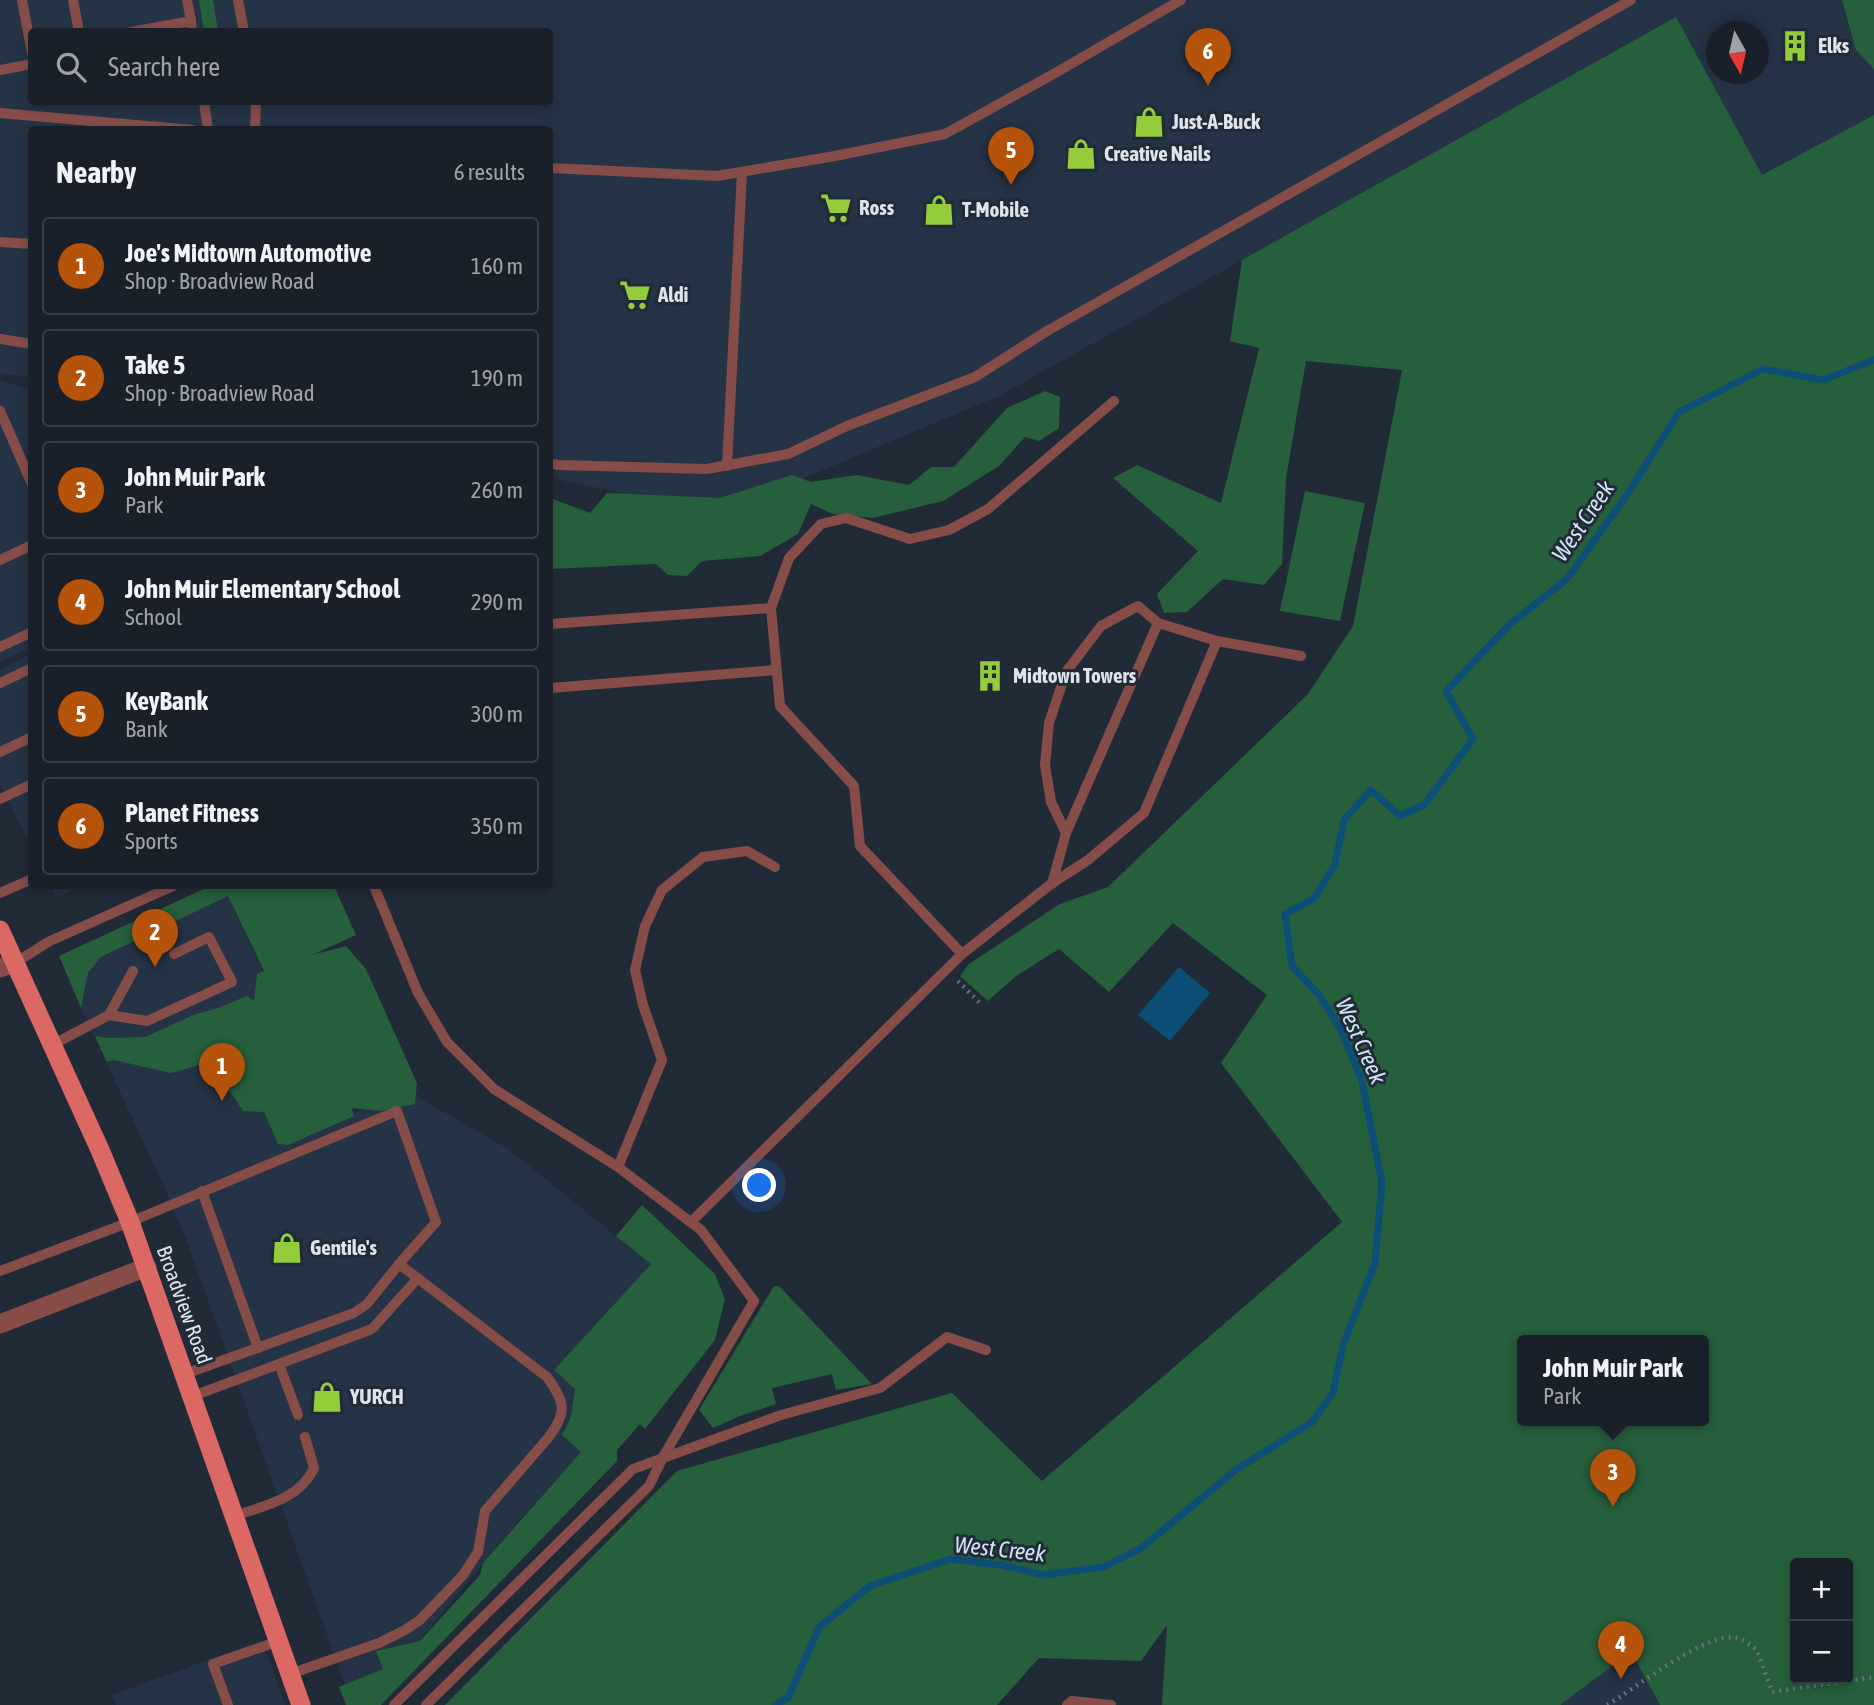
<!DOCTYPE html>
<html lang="en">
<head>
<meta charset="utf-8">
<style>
	body { margin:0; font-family:"Asap Condensed",sans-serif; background:#222832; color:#f1f3f6 }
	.controls { position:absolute; right:21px; bottom:21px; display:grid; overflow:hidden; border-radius:7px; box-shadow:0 4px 10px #0003 }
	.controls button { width:63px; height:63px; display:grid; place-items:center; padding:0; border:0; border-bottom:2px solid #373e47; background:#19202a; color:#f1f3f6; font:35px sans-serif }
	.compass { position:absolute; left:1706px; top:21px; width:63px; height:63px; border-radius:50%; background:#19202a; box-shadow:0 4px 10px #0003; rotate:172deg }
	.you { position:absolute; left:760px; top:1186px; width:24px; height:24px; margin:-18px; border:5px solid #fff; border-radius:50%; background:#1a73e8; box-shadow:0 0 0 10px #1a73e833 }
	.badge { display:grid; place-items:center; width:46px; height:46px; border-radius:50%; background:#b45309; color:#fff; font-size:23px; font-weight:700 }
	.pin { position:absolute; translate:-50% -58px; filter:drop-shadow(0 2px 4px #0008) }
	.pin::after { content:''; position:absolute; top:37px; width:24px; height:21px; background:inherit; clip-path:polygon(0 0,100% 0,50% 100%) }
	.popup { position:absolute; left:1517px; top:1335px; width:192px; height:91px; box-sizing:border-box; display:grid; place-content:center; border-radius:7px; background:#19202a; filter:drop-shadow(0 2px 5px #0005); font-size:23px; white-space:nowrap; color:#9fa3a8 }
	.popup b { font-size:26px; color:#f1f3f6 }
	.popup::after { content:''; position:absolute; left:50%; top:100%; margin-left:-14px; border:14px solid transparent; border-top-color:#19202a }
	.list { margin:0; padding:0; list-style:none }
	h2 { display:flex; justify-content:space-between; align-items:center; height:91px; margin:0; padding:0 28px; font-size:30px }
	h2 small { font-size:23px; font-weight:400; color:#9fa3a8 }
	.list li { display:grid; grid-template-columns:46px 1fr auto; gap:21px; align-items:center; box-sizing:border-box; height:98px; margin:0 14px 14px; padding:0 14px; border:2px solid #373e47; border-radius:7px }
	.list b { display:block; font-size:26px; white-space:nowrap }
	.list p { margin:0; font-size:23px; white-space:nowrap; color:#9fa3a8 }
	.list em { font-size:23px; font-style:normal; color:#9fa3a8 }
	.icon { flex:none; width:38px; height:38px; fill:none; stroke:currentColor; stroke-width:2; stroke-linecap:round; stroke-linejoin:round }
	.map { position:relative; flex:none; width:1874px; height:1705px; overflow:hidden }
	.search { position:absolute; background:#19202a; box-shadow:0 4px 10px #0003; left:28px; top:28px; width:525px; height:77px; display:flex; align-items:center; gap:18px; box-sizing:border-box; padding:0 24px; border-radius:7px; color:#9fa3a8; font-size:26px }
	.panel { position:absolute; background:#19202a; box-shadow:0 4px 10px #0003; left:28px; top:126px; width:525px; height:763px; border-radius:7px }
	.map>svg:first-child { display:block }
	.built { fill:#253346; fill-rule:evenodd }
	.green { fill:#265f3c; fill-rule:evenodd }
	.water { fill:#0c4e75 }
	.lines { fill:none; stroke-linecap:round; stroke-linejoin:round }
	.stream { stroke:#0c4e75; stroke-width:7 }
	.path { stroke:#67707c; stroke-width:4.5; stroke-dasharray:2 5; stroke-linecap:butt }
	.service { stroke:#854c48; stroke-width:10 }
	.minor { stroke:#854c48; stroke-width:19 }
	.primary { stroke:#dc6863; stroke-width:19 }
	.labels { text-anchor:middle; stroke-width:6; stroke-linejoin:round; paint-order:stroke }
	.poi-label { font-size:21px; font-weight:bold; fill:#dde4ed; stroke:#212b38; text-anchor:start }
	.street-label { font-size:21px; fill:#dde4ed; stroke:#212b38 }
	.water-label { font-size:23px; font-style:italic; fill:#d1e3f2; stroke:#212b38 }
</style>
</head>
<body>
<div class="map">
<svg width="1874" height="1705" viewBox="0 0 1874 1705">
	<rect width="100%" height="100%" fill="#212b38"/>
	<g class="built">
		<path d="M0 0H1874V115L1762 176 1676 18 999 396 721 513 550 478V130H32L31 377 0 373ZM32 32H550V102H32ZM1716 32H1758V74H1716Z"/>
		<path d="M0 380 32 391 31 648 0 662Z"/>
		<path d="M31 654V848L0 783V669Z"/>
		<path d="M50 886H82L56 898Z"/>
		<path d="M228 896 272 993 240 1057 278 1143 407 1091 507 1148 651 1264 554 1370 575 1389 581 1452 503 1539 419 1641 385 1672 345 1685 188 1244 163 1184 81 1008 88 973 101 957Z"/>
		<path d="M262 1640 285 1705H116L112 1695Z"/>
		<path d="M1631 1652 1660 1705H1560Z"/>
	</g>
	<g class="green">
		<path d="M199 0H213L218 31H204Z"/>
		<path d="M1842 0H1874V69L1856 50Z"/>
		<path d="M1676 17 1762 175 1874 115V1705H1660L1631 1652 1560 1705H1162L1167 1625 1141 1661 1039 1658 997 1705H445L677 1471 952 1393 1042 1481 1342 1222 1221 1063 1267 995 1173 923 1109 992 1059 949 1016 976 988 1001 960 976 969 964 1060 904 1108 887 1308 694 1353 626 1402 370 1306 361 1286 478 1282 564 1264 585 1223 579 1187 612 1164 613 1157 594 1198 551 1113 478 1137 465 1221 503 1259 348 1230 341 1242 260ZM1522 1341H1704V1421H1522ZM1848 1563V1679H1795V1563Z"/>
		<path d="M1045 391 1060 397 1059 428 1039 441 1025 437 999 466 943 501 873 518 833 514 811 504 798 534 760 556 702 561 687 576 668 575 656 564 550 569V498L590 513 607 493 720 498 792 475 811 482 857 475 909 485 931 467H954L1007 408Z"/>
		<path d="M1305 491 1365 503 1340 621 1280 611Z"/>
		<path d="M210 886H334L356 935 312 955 346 946 366 969 417 1083 415 1104 380 1111 352 1108 354 1116 288 1145 278 1144 264 1112 243 1111 211 1062 171 1073 114 1060 107 1062 95 1036 109 1038 145 1037 196 1014 218 1008 247 996 254 1001 257 974 264 971 228 896 101 957 88 973 81 1008 59 956Z"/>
		<path d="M642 1205 715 1274 725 1299 715 1340 645 1429 640 1424 617 1450V1461L381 1705H346L339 1687 383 1669 376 1651 420 1641 480 1575 483 1563 581 1452 562 1435 571 1417 575 1389 554 1370 651 1264 616 1236Z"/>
		<path d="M774 1286H779L872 1384 836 1390 832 1374 772 1388 776 1404 740 1416 713 1428 699 1410Z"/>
	</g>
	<path class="water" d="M1179 967 1210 993 1170 1041 1138 1015Z"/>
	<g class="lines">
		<path class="stream" d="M775 1705 788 1698 819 1627 870 1586 950 1559 1001 1565 1043 1575 1103 1567 1140 1549 1237 1469 1312 1422 1333 1393 1343 1345 1375 1263 1382 1183 1362 1081 1340 1028 1319 995 1292 966 1285 914 1315 898 1335 864 1344 820 1371 790 1400 816 1424 805 1473 739 1446 691 1510 624 1567 579 1626 496 1679 412 1763 369 1823 380 1874 360"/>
		<g class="path">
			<path d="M958 981 981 1004"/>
			<path d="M1607 1705C1635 1689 1707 1630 1738 1638 1744 1640 1752 1646 1757 1650L1772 1692 1874 1677"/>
		</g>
		<g class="service">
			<path d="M22 0 32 53"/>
			<path d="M73 0 79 32"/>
			<path d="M187 0 191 21"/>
			<path d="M238 0 244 32"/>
			<path d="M131 32 191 21 192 32"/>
			<path d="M0 70 32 64"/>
			<path d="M204 102 208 130"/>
			<path d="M0 113 193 130"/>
			<path d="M255 130 256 102"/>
			<path d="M550 168 717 176 835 156 945 134 1057 72 1181 0"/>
			<path d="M0 242 32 244"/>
			<path d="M0 339 32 344"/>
			<path d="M0 411 32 484"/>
			<path d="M550 463 558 465 707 469 788 454 847 426 975 377 1047 331 1631 0"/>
			<path d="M727 466 742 172"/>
			<path d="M0 560 32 545"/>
			<path d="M771 608 789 558 821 524 846 518 910 539 949 530 988 509 1114 401"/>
			<path d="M550 624 771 608 780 706 854 786 860 846 962 954 691 1222"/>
			<path d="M0 647 32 632"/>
			<path d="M0 683 32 668"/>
			<path d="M550 688 776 670"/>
			<path d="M0 752 32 737"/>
			<path d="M0 799 32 784"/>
			<path d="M1066 833 1051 802 1045 765 1049 723 1066 672 1101 626 1138 606 1158 623"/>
			<path d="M1052 884 1066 833 1158 623 1217 641"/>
			<path d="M374 886 418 993 447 1042 494 1089 618 1167 701 1230 754 1301 663 1457 649 1486 426 1705"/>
			<path d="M0 893 32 879"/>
			<path d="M962 954 1051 884 1088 860 1144 813 1217 641 1301 656"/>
			<path d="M15 963 48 942 173 886"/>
			<path d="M109 1015 133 971"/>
			<path d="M52 1045 109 1015 147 1021 232 982 209 937 174 954"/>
			<path d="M618 1167 662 1060 643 1005 635 970 645 926 662 890 703 857 747 851 775 867"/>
			<path d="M202 1191 258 1348"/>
			<path d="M0 1271 130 1222 397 1111 436 1222 399 1264 547 1377C565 1402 568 1412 548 1438L485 1511 478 1552 463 1575 420 1620 405 1630 379 1643 290 1674"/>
			<path d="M279 1364 372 1329 418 1278"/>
			<path d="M185 1374 354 1313 367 1304 399 1264"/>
			<path d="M193 1396 279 1364 298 1415"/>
			<path d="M234 1516C264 1506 300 1499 314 1468L305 1437"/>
			<path d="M228 1705 213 1664 279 1641"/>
			<path d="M394 1705 633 1469 781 1415 880 1388 947 1337 986 1350"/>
			<path d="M1067 1705 1072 1701 1111 1705"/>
		</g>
		<g class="minor">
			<path d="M0 968 15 963"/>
			<path d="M0 1324 147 1267"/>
		</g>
		<path class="primary" d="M0 930 100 1150 130 1222 301 1705"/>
	</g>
	<defs>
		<symbol id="building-bare" viewBox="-9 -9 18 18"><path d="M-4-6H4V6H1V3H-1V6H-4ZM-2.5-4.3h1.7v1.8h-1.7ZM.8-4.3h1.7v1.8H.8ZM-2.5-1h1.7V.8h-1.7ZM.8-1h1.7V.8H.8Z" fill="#94cc3c" stroke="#212b38" stroke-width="2.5" paint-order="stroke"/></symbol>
		<symbol id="shop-bare" viewBox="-9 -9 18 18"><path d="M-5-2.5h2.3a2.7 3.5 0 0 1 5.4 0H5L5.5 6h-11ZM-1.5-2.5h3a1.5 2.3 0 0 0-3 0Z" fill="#94cc3c" stroke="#212b38" stroke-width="2.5" paint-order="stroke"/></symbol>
		<symbol id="supermarket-bare" viewBox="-9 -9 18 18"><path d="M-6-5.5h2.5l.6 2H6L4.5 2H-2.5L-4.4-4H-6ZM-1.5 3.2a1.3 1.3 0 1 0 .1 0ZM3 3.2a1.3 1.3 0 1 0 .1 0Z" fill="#94cc3c" stroke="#212b38" stroke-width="2.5" paint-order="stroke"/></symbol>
	</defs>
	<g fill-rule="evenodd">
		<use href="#building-bare" x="1773" y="24" width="44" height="44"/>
		<use href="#shop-bare" x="1127" y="100" width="44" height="44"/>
		<use href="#shop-bare" x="1059" y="132" width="44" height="44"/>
		<use href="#supermarket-bare" x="814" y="186" width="44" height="44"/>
		<use href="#shop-bare" x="917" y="188" width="44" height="44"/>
		<use href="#supermarket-bare" x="613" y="273" width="44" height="44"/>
		<use href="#building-bare" x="968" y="654" width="44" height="44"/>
		<use href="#shop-bare" x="265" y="1226" width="44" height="44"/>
		<use href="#shop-bare" x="305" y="1375" width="44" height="44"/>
	</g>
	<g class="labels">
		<g class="poi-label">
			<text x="1818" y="53">Elks</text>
			<text x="1172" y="129">Just-A-Buck</text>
			<text x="1104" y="161">Creative Nails</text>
			<text x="859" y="215">Ross</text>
			<text x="962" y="217">T-Mobile</text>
			<text x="658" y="302">Aldi</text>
			<text x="1013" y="683">Midtown Towers</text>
			<text x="310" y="1255">Gentile's</text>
			<text x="350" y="1404">YURCH</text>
		</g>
		<g class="street-label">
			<text transform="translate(184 1305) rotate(70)" y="7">Broadview Road</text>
		</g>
		<g class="water-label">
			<text transform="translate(1583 521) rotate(-56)" y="8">West Creek</text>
			<text transform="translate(1361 1041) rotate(66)" y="8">West Creek</text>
			<text transform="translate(1000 1549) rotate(6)" y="8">West Creek</text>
		</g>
	</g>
</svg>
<div class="controls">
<button>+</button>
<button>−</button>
</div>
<svg class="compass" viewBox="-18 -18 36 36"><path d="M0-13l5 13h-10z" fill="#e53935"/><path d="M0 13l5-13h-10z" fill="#9fa3a8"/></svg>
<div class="you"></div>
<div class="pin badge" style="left:222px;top:1101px">1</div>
<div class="pin badge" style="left:155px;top:967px">2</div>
<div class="pin badge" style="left:1613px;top:1507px">3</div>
<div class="popup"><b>John Muir Park</b>Park</div>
<div class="pin badge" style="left:1621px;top:1679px">4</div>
<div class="pin badge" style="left:1011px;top:185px">5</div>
<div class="pin badge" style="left:1208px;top:86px">6</div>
<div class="search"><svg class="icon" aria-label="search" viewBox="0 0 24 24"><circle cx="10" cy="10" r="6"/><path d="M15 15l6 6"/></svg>Search here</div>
<section class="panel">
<h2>Nearby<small>6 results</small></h2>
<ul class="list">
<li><span class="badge">1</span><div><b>Joe's Midtown Automotive</b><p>Shop · Broadview Road</p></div><em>160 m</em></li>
<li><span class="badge">2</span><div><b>Take 5</b><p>Shop · Broadview Road</p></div><em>190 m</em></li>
<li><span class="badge">3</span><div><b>John Muir Park</b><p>Park</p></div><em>260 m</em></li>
<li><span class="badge">4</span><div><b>John Muir Elementary School</b><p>School</p></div><em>290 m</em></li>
<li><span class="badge">5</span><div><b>KeyBank</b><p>Bank</p></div><em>300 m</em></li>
<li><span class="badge">6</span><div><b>Planet Fitness</b><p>Sports</p></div><em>350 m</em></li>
</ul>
</section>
</div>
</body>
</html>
